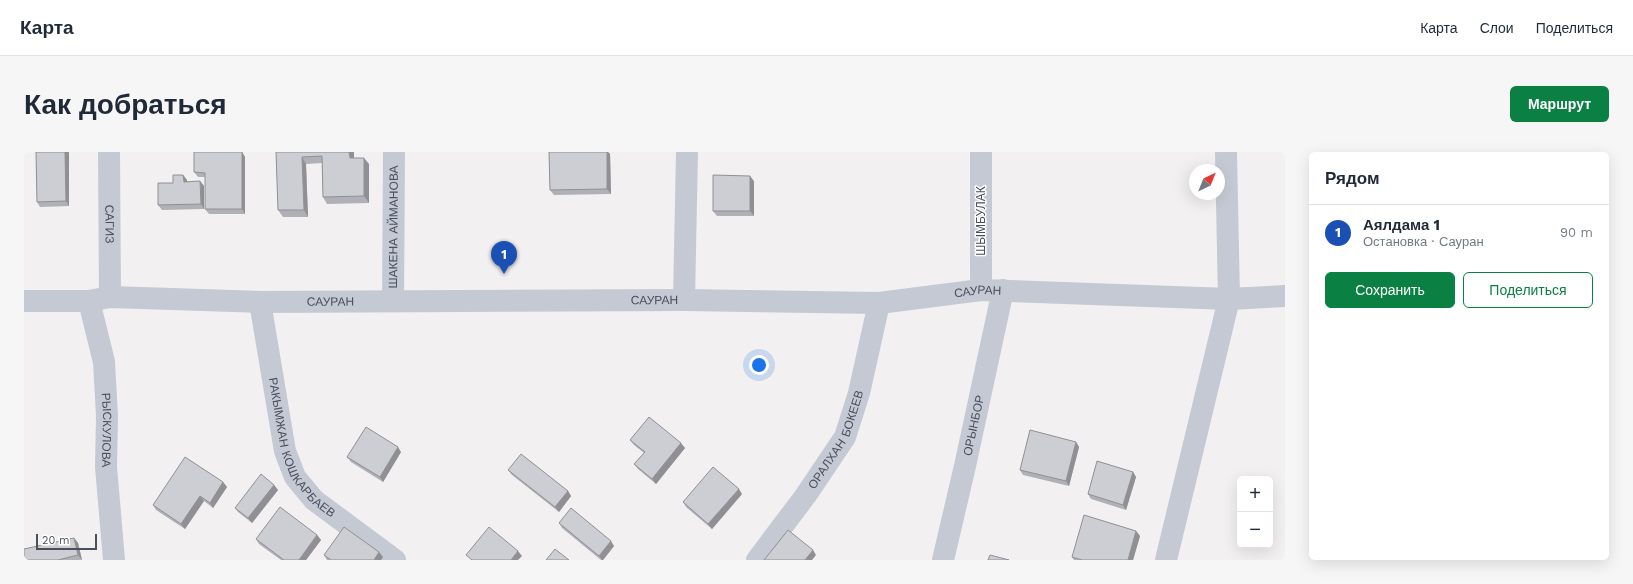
<!DOCTYPE html>
<html lang="ru">
<head>
<meta charset="utf-8">
<style>
	body { margin:0; font-family:"Work Sans",sans-serif; background:#f6f6f7; color:#1f2937 }
	.controls { position:absolute; right:12px; bottom:12px; display:grid; overflow:hidden; border-radius:6px; box-shadow:0 4px 16px #0002 }
	.controls button { width:36px; height:36px; display:grid; place-items:center; padding:0; border:0; border-bottom:1px solid #e0e1e3; background:#fff; color:#1f2937; font:20px sans-serif }
	.compass { position:absolute; left:1165px; top:12px; width:36px; height:36px; border-radius:50%; background:#fff; box-shadow:0 4px 16px #0002; rotate:43deg }
	.scale { position:absolute; left:12px; bottom:10px; width:61px; box-sizing:border-box; padding-left:4px; border:2px solid #484f5d; border-top:0; font-size:11px; line-height:14px; white-space:nowrap; color:#484f5d; -webkit-text-stroke:3px #fff; paint-order:stroke }
	.you { position:absolute; left:735px; top:213px; width:14px; height:14px; margin:-10px; border:3px solid #fff; border-radius:50%; background:#1a73e8; box-shadow:0 0 0 6px #1a73e833 }
	.badge { display:grid; place-items:center; width:26px; height:26px; border-radius:50%; background:#0b8043; color:#fff; font-size:13px; font-weight:700 }
	.pin { position:absolute; translate:-50% -33px; filter:drop-shadow(0 1px 2px #0008) }
	.pin::after { content:''; position:absolute; top:21px; width:14px; height:12px; background:inherit; clip-path:polygon(0 0,100% 0,50% 100%) }
	.list { margin:0; padding:0; list-style:none }
	h2 { display:flex; justify-content:space-between; align-items:center; height:52px; margin:0; padding:0 16px; font-size:17px }
	h2 small { font-size:13px; font-weight:400; color:#747a83 }
	.list li { display:grid; grid-template-columns:26px 1fr auto; gap:12px; align-items:center; box-sizing:border-box; height:56px; padding:0 16px; border-top:1px solid #e0e1e3 }
	.list b { display:block; font-size:15px; white-space:nowrap }
	.list p { margin:0; font-size:13px; white-space:nowrap; color:#747a83 }
	.list em { font-size:13px; font-style:normal; color:#747a83 }
	.actions { display:flex; gap:8px; padding:12px 16px }
	.actions a { flex:1; padding:9px 0; border:1px solid #0b8043; border-radius:6px; text-align:center; font-size:14px; color:#0b8043 }
	.actions .main { background:#0b8043; color:#fff }
	.map { position:relative; flex:none; width:1261px; height:408px; overflow:hidden; border-radius:6px }
	header { display:flex; align-items:center; gap:24px; box-sizing:border-box; height:56px; padding:0 20px; background:#fff; border-bottom:1px solid #e0e1e3 }
	header strong { font-size:19px }
	nav { display:flex; gap:22px; margin-inline-start:auto; font-size:14px }
	.intro { display:flex; align-items:center; justify-content:space-between; box-sizing:border-box; height:96px; padding:0 24px }
	h1 { margin:0; font-size:28px }
	.button { padding:10px 18px; border-radius:6px; background:#0b8043; color:#fff; font-size:14px; font-weight:700 }
	main { display:flex; gap:24px; padding:0 24px }
	aside { flex:1; background:#fff; border-radius:6px; box-shadow:0 4px 16px #0002 }
	.map>svg:first-child { display:block }
	.lines { fill:none; stroke-linecap:round; stroke-linejoin:round }
	.street { stroke:#c4c9d4; stroke-width:22 }
	.wall { fill:#b0b1b6 }
	.shaded-wall { fill:#909094 }
	.building { fill:#cdced4; stroke:#909094 }
	.labels { text-anchor:middle; stroke-width:3; stroke-linejoin:round; paint-order:stroke }
	.street-label { font-size:12px; fill:#484f5d; stroke:#fff }
</style>
</head>
<body>
<header>
<strong>Карта</strong>
<nav><a>Карта</a><a>Слои</a><a>Поделиться</a></nav>
</header>
<div class="intro"><h1>Как добраться</h1><a class="button">Маршрут</a></div>
<main>
<div class="map">
<svg width="1261" height="408" viewBox="0 0 1261 408">
	<rect width="100%" height="100%" fill="#f2f0f0"/>
	<g class="lines">
		<g class="street">
			<path id="s1" d="M85 0 86 145"/>
			<path d="M957 0V138"/>
			<path d="M660 148 663 0"/>
			<path id="s2" d="M0 149H65L86 145 236 150 660 148 855 151 957 138 1205 147 1261 144"/>
			<path id="s3" d="M65 149 80 210 83 264 82 315 90 408"/>
			<path id="s4" d="M369 149 370 0"/>
			<path id="s5" d="M236 150 261 299 271 325 290 348 371 408"/>
			<path id="s6" d="M733 408 782 343 821 285 835 241 855 151"/>
			<path id="s7" d="M919 408 941 314 979 138"/>
			<path d="M1142 408 1205 147 1202 0"/>
		</g>
	</g>
	<g class="wall">
		<path d="M12 0H45V54L16 55 13 50Z"/>
		<path d="M218 0 221 5V62H185L181 57V25H174L170 20Z"/>
		<path d="M252 0 330 6 345 12V51L303 52 299 45 298 11 282 12 284 65H259L254 58Z"/>
		<path d="M525 0H584L586 2 587 42 530 43 526 38Z"/>
		<path d="M159 23 163 28V30L176 29 180 34V57L138 58 134 53Z"/>
		<path d="M730 29V64H693L689 59Z"/>
		<path d="M606 288 661 296 632 332 614 317 610 312 620 301 610 293Z"/>
		<path d="M1052 290 1055 295 1045 334 999 323 996 318Z"/>
		<path d="M377 300 359 330 327 310 323 305Z"/>
		<path d="M484 318 544 339 547 344 535 360 488 323Z"/>
		<path d="M1109 320 1112 325 1102 358 1067 347 1064 342Z"/>
		<path d="M199 330 203 335 189 356 180 349 161 377 132 358 129 353Z"/>
		<path d="M250 333 254 338 228 371 214 360 211 356Z"/>
		<path d="M718 342 688 377 662 355 659 350Z"/>
		<path d="M535 371 590 394 579 408H577L538 376Z"/>
		<path d="M1112 379 1116 384 1109 408H1050L1048 405Z"/>
		<path d="M293 383 297 388 282 408H257L235 392 232 387Z"/>
		<path d="M50 386 54 391 58 408H1Z"/>
		<path d="M300 403 359 405 357 408H303Z"/>
	</g>
	<g class="shaded-wall">
		<path d="M41 0H45V54L42 49Z"/>
		<path d="M218 0 221 5V62L218 57Z"/>
		<path d="M325 0H330V13L326 6Z"/>
		<path d="M583 0H584L586 2 587 42 583 37Z"/>
		<path d="M278 5 282 12 284 65 280 58Z"/>
		<path d="M340 6 345 12V51L340 44Z"/>
		<path d="M159 23 163 28V35L160 30Z"/>
		<path d="M726 24 730 29V64L726 59Z"/>
		<path d="M176 29 180 34V57L177 52Z"/>
		<path d="M1052 290 1055 295 1045 334 1042 329Z"/>
		<path d="M657 291 661 296 632 332 628 327Z"/>
		<path d="M374 295 377 300 359 330 356 325Z"/>
		<path d="M1109 320 1112 325 1102 358 1099 353Z"/>
		<path d="M199 330 203 335 189 356 186 351Z"/>
		<path d="M250 333 254 338 228 371 224 366Z"/>
		<path d="M715 337 718 342 688 377 684 372Z"/>
		<path d="M544 339 547 344 535 360 531 355Z"/>
		<path d="M176 344 180 349 161 377 157 372Z"/>
		<path d="M1112 379 1116 384 1109 408H1104Z"/>
		<path d="M293 383 297 388 282 408H275Z"/>
		<path d="M50 386 54 391 58 408 54 403Z"/>
		<path d="M587 389 590 394 579 408H578L575 404Z"/>
		<path d="M789 398 792 403 788 408H781Z"/>
		<path d="M494 399 498 404 494 408H487Z"/>
		<path d="M355 400 359 405 357 408H350Z"/>
	</g>
	<g class="building">
		<path d="M12 0H41L42 49 13 50Z"/>
		<path d="M170 0H218V57H181V21L170 20Z"/>
		<path d="M252 0H325L326 6H340V44L299 45 298 4 278 5 280 58H254Z"/>
		<path d="M525 0H583V37L526 38Z"/>
		<path d="M149 23H159L160 30 176 29 177 52 134 53V31H149Z"/>
		<path d="M689 23 726 24V59H689Z"/>
		<path d="M625 265 657 291 628 327 610 312 621 300 606 288Z"/>
		<path d="M342 275 374 295 356 325 323 305Z"/>
		<path d="M1006 278 1052 290 1042 329 996 318Z"/>
		<path d="M497 302 544 339 531 355 484 318Z"/>
		<path d="M161 305 199 330 186 351 176 344 157 372 129 353Z"/>
		<path d="M1073 309 1109 320 1099 353 1064 342Z"/>
		<path d="M689 315 715 337 684 372 659 350Z"/>
		<path d="M237 322 250 333 224 366 211 356Z"/>
		<path d="M256 355 293 383 275 408H260L232 387Z"/>
		<path d="M547 356 587 389 575 404 535 371Z"/>
		<path d="M1060 363 1112 379 1104 408H1058L1048 405Z"/>
		<path d="M320 375 355 400 350 408H307L300 403Z"/>
		<path d="M465 375 494 399 487 408H448L442 403Z"/>
		<path d="M764 378 789 398 781 408H740Z"/>
		<path d="M50 386 54 403 34 408H1L0 402V397Z"/>
		<path d="M531 397 545 408H522Z"/>
		<path d="M966 403 985 408H964Z"/>
	</g>
	<g class="labels">
		<g class="street-label">
			<text transform="translate(957 69) rotate(-90)" y="4">ШЫМБУЛАК</text>
			<text dy="4" stroke="none"><textPath href="#s1" startOffset="72">САГИЗ</textPath></text>
			<text dy="4" stroke="none"><textPath href="#s4" startOffset="74">ШАКЕНА АЙМАНОВА</textPath></text>
			<text dy="4" stroke="none"><textPath href="#s2" startOffset="955">САУРАН</textPath></text>
			<text dy="4" stroke="none"><textPath href="#s2" startOffset="631">САУРАН</textPath></text>
			<text dy="4" stroke="none"><textPath href="#s2" startOffset="307">САУРАН</textPath></text>
			<text dy="4" stroke="none"><textPath href="#s7" startOffset="138">ОРЫНБОР</textPath></text>
			<text dy="4" stroke="none"><textPath href="#s3" startOffset="131">РЫСКУЛОВА</textPath></text>
			<text dy="4" stroke="none"><textPath href="#s6" startOffset="145">ОРАЛХАН БОКЕЕВ</textPath></text>
			<text dy="4" stroke="none"><textPath href="#s5" startOffset="155">РАКЫМЖАН КОШКАРБАЕВ</textPath></text>
		</g>
	</g>
</svg>
<div class="controls">
<button>+</button>
<button>−</button>
</div>
<svg class="compass" viewBox="-18 -18 36 36"><path d="M0-13l5 13h-10z" fill="#e53935"/><path d="M0 13l5-13h-10z" fill="#747a83"/></svg>
<div class="scale">20 m</div>
<div class="you"></div>
<div class="pin badge" style="left:480px;top:122px;background:#1a4fb4">1</div>
</div>
<aside>
<h2>Рядом<small></small></h2>
<ul class="list">
<li><span class="badge" style="background:#1a4fb4">1</span><div><b>Аялдама 1</b><p>Остановка · Сауран</p></div><em>90 m</em></li>
</ul>
<div class="actions"><a class="main">Сохранить</a><a>Поделиться</a></div>
</aside>
</main>
</body>
</html>
